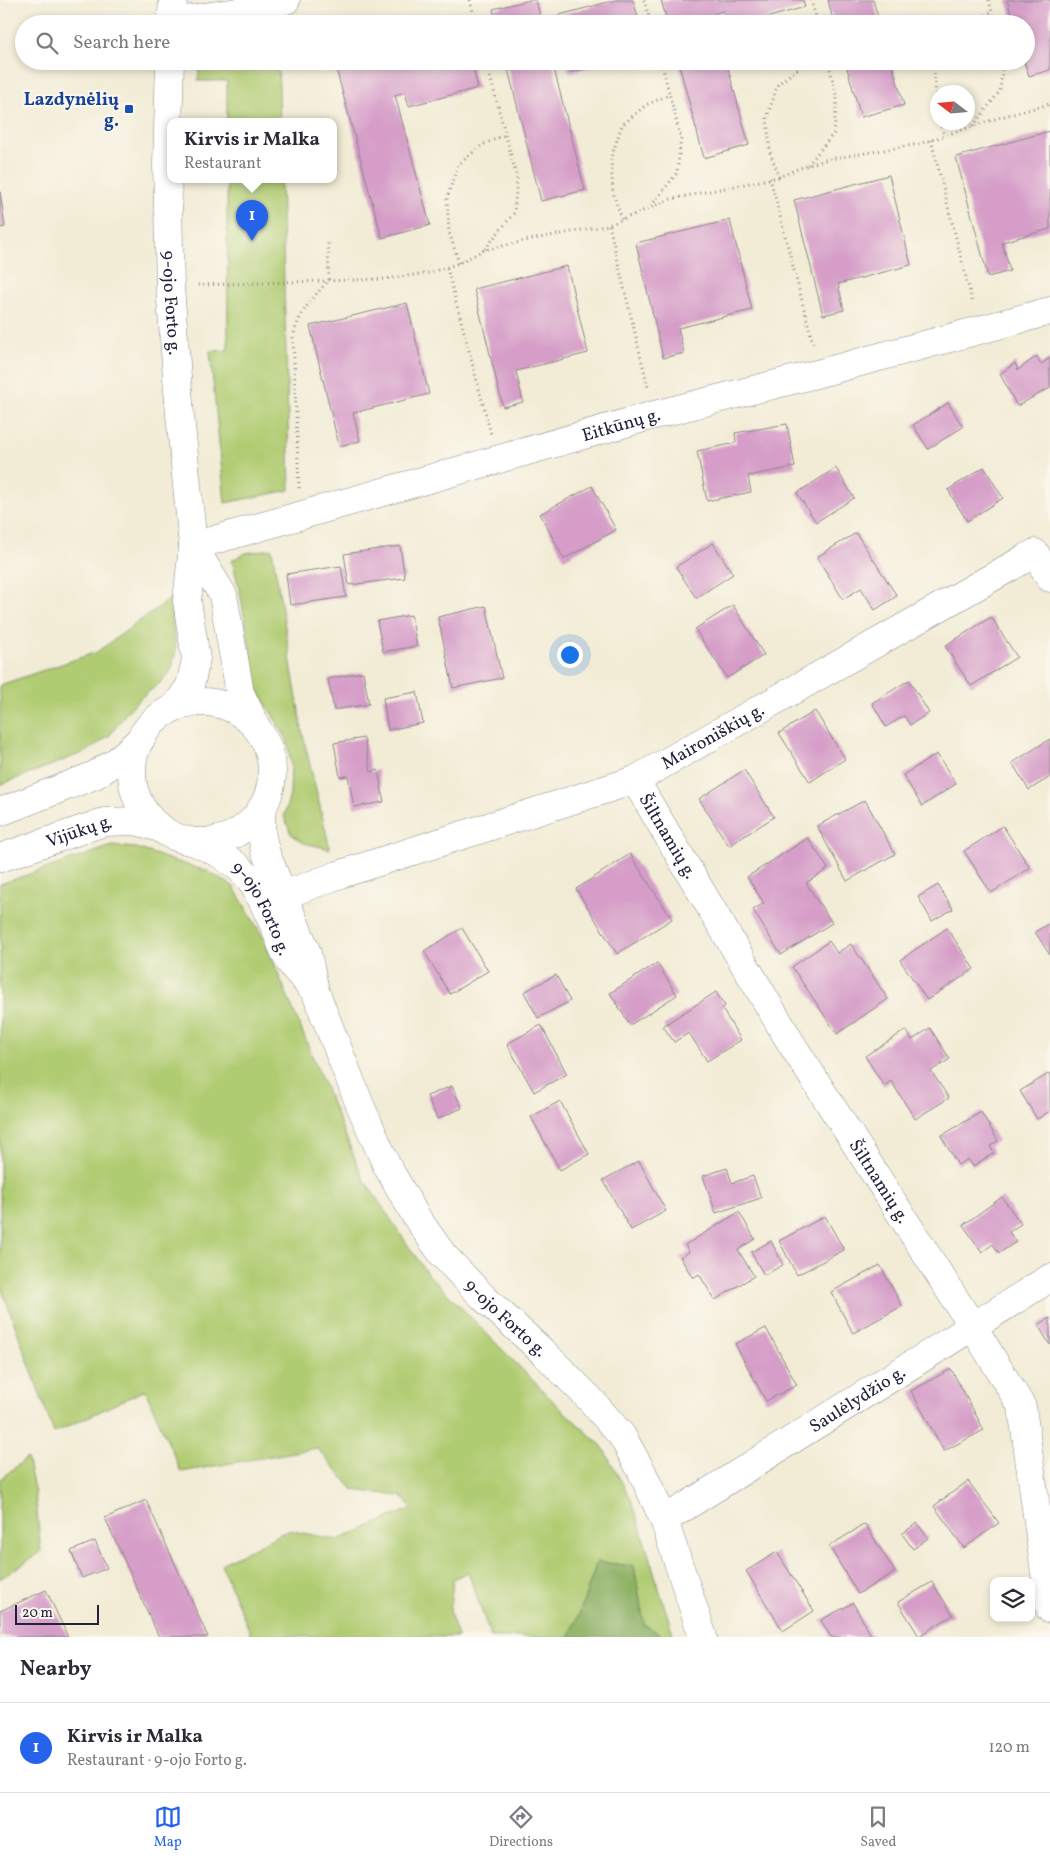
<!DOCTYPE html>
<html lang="en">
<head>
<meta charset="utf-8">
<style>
	body { margin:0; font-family:Vollkorn,serif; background:#f2f2f3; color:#2b2b33 }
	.controls { position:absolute; right:15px; bottom:15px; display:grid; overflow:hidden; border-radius:10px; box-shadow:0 2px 8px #0003 }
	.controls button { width:45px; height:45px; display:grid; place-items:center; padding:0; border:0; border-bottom:1px solid #e1e1e2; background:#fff; color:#2b2b33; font:25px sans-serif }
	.compass { position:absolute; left:930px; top:85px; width:45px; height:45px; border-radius:50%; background:#fff; box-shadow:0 2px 8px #0003; rotate:286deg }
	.scale { position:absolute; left:15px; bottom:12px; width:84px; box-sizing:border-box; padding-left:5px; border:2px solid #22223b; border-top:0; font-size:14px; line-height:18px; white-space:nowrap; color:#22223b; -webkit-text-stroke:4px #fbf7ec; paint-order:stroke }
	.you { position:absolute; left:569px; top:654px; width:18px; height:18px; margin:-12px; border:4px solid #fff; border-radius:50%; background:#1a73e8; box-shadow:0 0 0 8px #1a73e833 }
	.badge { display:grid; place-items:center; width:32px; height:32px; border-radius:50%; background:#2563eb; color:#fff; font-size:16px; font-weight:700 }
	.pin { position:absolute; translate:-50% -41px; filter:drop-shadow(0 1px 2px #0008) }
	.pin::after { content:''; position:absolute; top:26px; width:18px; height:15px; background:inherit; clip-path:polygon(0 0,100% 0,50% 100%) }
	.popup { position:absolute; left:167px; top:118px; width:170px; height:65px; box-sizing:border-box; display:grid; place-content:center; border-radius:10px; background:#fff; filter:drop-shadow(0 1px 4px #0005); font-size:16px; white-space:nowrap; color:#7c7c81 }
	.popup b { font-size:19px; color:#2b2b33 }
	.popup::after { content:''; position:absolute; left:50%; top:100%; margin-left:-10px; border:10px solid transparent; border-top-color:#fff }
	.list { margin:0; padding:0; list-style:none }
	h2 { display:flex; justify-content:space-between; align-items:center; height:65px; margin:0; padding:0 20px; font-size:21px }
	h2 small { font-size:16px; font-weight:400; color:#7c7c81 }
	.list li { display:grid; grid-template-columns:32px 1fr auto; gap:15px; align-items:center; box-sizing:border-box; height:90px; padding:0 20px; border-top:1px solid #e1e1e2 }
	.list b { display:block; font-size:19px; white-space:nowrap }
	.list p { margin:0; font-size:16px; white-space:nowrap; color:#7c7c81 }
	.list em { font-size:16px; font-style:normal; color:#7c7c81 }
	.icon { flex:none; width:28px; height:28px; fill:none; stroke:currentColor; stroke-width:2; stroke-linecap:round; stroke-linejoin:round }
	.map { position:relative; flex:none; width:1050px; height:1637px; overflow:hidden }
	.search { position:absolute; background:#fff; box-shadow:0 2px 8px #0003; left:15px; right:15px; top:15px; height:55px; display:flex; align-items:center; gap:12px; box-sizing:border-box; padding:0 18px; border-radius:28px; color:#7c7c81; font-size:19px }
	.sheet { height:155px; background:#fff }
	nav { display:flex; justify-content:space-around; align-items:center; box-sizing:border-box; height:70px; border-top:1px solid #e1e1e2; background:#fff; font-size:14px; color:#7c7c81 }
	nav a { display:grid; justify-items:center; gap:2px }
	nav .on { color:#2563eb }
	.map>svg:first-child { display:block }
	.green { fill:#b0cc72; stroke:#697756 }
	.forest { fill:#8cb064; stroke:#576950 }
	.building { fill:#d59dc8 }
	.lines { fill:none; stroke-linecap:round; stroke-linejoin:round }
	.minor-casing { stroke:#8a8788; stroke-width:29 }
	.major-casing { stroke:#8a8788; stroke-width:29 }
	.path { stroke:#8a8788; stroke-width:3; stroke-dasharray:1 4; stroke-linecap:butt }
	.minor { stroke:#fff; stroke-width:28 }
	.major { stroke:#fff; stroke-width:28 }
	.transit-dot { fill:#1a4fb4; stroke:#fbf7ec; stroke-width:2 }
	.labels { text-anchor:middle; stroke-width:4; stroke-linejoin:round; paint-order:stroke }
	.transit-label { font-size:18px; font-weight:bold; fill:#164399; stroke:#fbf7ec; text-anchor:end }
	.street-label { font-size:18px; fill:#22223b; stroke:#fbf7ec }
</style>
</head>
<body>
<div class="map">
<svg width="1050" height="1637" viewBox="0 0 1050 1637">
	<rect width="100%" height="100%" fill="#fbf7ec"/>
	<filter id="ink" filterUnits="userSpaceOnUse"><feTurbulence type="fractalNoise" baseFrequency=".02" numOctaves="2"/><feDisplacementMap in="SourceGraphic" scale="10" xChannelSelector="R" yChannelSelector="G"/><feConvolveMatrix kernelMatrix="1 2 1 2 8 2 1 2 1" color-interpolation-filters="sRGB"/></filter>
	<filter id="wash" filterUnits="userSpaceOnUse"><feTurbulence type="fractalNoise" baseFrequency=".0096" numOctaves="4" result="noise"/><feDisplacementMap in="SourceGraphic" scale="20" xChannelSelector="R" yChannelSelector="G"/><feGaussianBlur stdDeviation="1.12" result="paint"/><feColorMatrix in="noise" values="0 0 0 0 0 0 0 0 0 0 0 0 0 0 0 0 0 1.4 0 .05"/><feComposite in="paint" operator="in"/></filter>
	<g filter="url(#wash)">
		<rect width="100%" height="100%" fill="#f2ecd6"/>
		<g class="green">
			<path d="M200 61H278L280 122H227V81H198Z"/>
			<path d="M227 180H281L290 490 225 503 210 351 228 350Z"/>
			<path d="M272 549 303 735 330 849 304 843 291 834 284 816 290 795 291 765 287 739 257 689 240 592 232 560 246 553Z"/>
			<path d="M170 599 176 651 171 671 159 684 143 696 127 712 110 735 88 751 0 785V685L97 652Z"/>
			<path d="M112 846 137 848 174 861 207 871 233 886 263 937 363 1178 426 1272 559 1407 602 1446 632 1501 674 1637H664L644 1624 634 1566 597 1562 579 1615 569 1637H491L468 1572 453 1579 450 1613 458 1637H252L221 1564 288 1530 338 1540 412 1508 401 1496 353 1490 317 1448 181 1472 145 1390 54 1433 0 1284V884Z"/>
			<path d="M27 1458 35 1493 41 1552 0 1579V1479Z"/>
		</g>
		<path class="forest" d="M597 1562 634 1566 644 1624 664 1637H569L579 1615Z"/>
		<g id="blocks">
			<g class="building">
				<path d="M530 0H536L541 20 616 0H633L640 24H496L493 9Z"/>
				<path d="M661 0H803L805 7 744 24H726L723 11 713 14 716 24H668Z"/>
				<path d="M828 0H873L880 24H834Z"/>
				<path d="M1007 0H1050V70L1029 76 1024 61H1026V24H1014Z"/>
				<path d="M334 61H386L387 66 403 61H471L478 88 409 106 405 92 395 95 430 225 382 238Z"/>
				<path d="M506 61H552L585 190 541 201Z"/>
				<path d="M566 61H609V62L569 73Z"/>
				<path d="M678 61H726L749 145 704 158Z"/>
				<path d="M845 61H891L904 105 861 117Z"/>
				<path d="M1050 131V229L1002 242 1010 271 988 277 956 157Z"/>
				<path d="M889 175 911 265 838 284 844 310 823 315 794 200Z"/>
				<path d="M0 191 5 227 0 228Z"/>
				<path d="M730 220 752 310 678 328 684 353 663 358 636 243Z"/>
				<path d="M567 266 588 353 516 371 523 402 503 407 474 289Z"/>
				<path d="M407 303 429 394 353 413 360 441 339 446 310 326Z"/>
				<path d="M1037 356 1041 364 1050 358V388L1017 406 1000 374 1015 363 1018 370Z"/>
				<path d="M948 403 963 427 928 449 913 425Z"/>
				<path d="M787 424 795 467 748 476 751 492 707 501 697 451 736 443 735 433Z"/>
				<path d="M984 467 1003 498 967 521 948 490Z"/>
				<path d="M836 468 854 498 816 522 797 493Z"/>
				<path d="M592 486 616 530 564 559 540 514Z"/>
				<path d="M856 533 897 596 875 610 861 588 843 599 817 557Z"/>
				<path d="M713 543 733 574 696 598 676 567Z"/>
				<path d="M400 546 405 578 349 585 344 554Z"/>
				<path d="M341 566 346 597 290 605 286 574Z"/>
				<path d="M733 605 764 655 727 678 695 629Z"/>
				<path d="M486 606 502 678 453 688 438 617Z"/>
				<path d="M411 615 417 646 383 652 377 621Z"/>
				<path d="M991 617 1017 657 971 686 945 646Z"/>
				<path d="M363 672 369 704 334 710 328 679Z"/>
				<path d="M909 680 929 713 910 725 904 716 886 727 872 703Z"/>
				<path d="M417 692 423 723 388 730 383 698Z"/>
				<path d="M815 711 845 759 810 782 779 733Z"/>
				<path d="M364 738 371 772 378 770 384 802 354 807 348 776 340 777 334 743Z"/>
				<path d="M1050 739V777L1029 790 1012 763Z"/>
				<path d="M937 754 956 784 922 806 903 775Z"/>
				<path d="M744 770 774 817 729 846 699 799Z"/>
				<path d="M865 800 895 854 847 881 817 826Z"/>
				<path d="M1003 826 1030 868 991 893 964 851Z"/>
				<path d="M808 838 828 869 806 883 832 923 781 955 753 910 764 903 747 877Z"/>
				<path d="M630 854 672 919 617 954 576 889Z"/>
				<path d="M938 885 953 909 932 921 918 897Z"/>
				<path d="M1050 923V955L1035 932Z"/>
				<path d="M462 928 488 971 450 994 424 951Z"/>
				<path d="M947 928 974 969 927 1000 900 960Z"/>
				<path d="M829 941 837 953 851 944 888 999 837 1034 792 967Z"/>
				<path d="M657 963 677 995 630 1025 610 993Z"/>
				<path d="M556 975 570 1001 538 1018 524 992Z"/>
				<path d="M716 992 725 1006 722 1009 741 1040 707 1061 689 1033 674 1042 663 1026Z"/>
				<path d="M541 1025 567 1074 534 1092 507 1044Z"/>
				<path d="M930 1028 950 1059 931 1071 949 1098 915 1119 891 1081 884 1086 865 1056 906 1030 912 1040Z"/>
				<path d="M1050 1073V1111L1037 1119 1020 1091Z"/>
				<path d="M452 1086 462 1108 437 1119 427 1096Z"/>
				<path d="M560 1101 589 1154 560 1170 531 1117Z"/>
				<path d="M981 1112 998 1141 990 1146 994 1153 973 1166 968 1159 958 1165 941 1136Z"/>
				<path d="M639 1161 666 1211 631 1230 603 1180Z"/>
				<path d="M727 1168 732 1183 753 1176 761 1198 716 1213 703 1176Z"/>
				<path d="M1002 1197 1021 1224 1009 1232 1016 1242 999 1253 993 1244 982 1252 963 1225Z"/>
				<path d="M739 1212 755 1239 738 1250 754 1276 715 1300 699 1274 693 1278 680 1257 689 1252 685 1245Z"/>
				<path d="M825 1216 844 1250 797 1275 779 1241Z"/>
				<path d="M771 1241 783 1265 764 1275 751 1252Z"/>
				<path d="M880 1265 902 1306 853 1333 831 1292Z"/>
				<path d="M1050 1318V1345L1038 1325Z"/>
				<path d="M766 1328 797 1385 766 1401 735 1344Z"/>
				<path d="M951 1369 984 1430 944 1451 911 1391Z"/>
				<path d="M968 1481 999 1523 964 1548 934 1506Z"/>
				<path d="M146 1500 208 1637H159L105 1518Z"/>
				<path d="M917 1523 928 1538 913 1549 902 1534Z"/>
				<path d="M865 1524 895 1572 858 1594 829 1546Z"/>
				<path d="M95 1541 107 1568 82 1578 71 1551Z"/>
				<path d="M777 1552 814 1611 783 1631 746 1571Z"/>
				<path d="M932 1582 953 1615 919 1636 898 1602Z"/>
				<path d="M46 1590 68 1637H0V1611Z"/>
				<path d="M853 1603 872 1637H831L821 1620Z"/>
			</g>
		</g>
	</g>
	<g filter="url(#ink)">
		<use href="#blocks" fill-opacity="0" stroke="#8a8788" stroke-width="1"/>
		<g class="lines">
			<defs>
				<g id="minor">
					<path d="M172 22 250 10 286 0"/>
					<path id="s1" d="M193 546 654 415 820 373 1050 311"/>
					<path id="s2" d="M635 780 791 1043 973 1327 1022 1407 1050 1609"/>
					<path id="s3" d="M261 809V831L265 851 307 953 315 991 360 1105 387 1166 417 1218 443 1255 484 1298 544 1353 590 1399 622 1436 642 1472 664 1520 703 1637"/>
					<path id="s4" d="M195 842C247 864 254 881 276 930 280 940 284 953 290 962 296 971 304 978 310 986"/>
					<path id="s5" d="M259 891 284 895 338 875 635 780 1035 553 1050 578"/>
					<path id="s6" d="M664 1520 1050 1278"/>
				</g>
				<g id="major">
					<path d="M171 24 173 0"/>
					<path id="s7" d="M170 61 167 164 170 287 180 415 193 546 187 601 196 659 190 686 176 706"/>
					<path d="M193 546 223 595 240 693 256 726"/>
					<circle cx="202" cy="772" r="70"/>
					<path d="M0 812 95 775 117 761 141 739"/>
					<path id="s8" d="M0 858 104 822 135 821 161 828"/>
				</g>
			</defs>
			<use href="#minor" class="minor-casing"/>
			<use href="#major" class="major-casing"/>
			<g class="path">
				<path d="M470 0 476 24"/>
				<path d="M644 0 651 24"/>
				<path d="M811 0 818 24"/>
				<path d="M989 0 995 24"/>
				<path d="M967 24 992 12"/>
				<path d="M938 114 934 76 938 61"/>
				<path d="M940 122 944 135"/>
				<path d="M973 126 1000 91 1003 61"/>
				<path d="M931 140 973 304"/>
				<path d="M808 165 834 133 837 98 828 61"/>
				<path d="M779 177 770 152 767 118 778 84 803 65 811 61"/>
				<path d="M770 178 814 347"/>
				<path d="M651 206 677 173 681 139 661 61"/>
				<path d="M622 219 613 193 611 158 622 125 646 105 669 95"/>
				<path d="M609 225 648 387"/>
				<path d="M485 249 514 213 517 178 486 61"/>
				<path d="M459 263 449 232 447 198 458 165 482 145 505 135"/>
				<path d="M447 268 491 434"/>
				<path d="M198 285 384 279 429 273 459 263 484 250 529 240 609 225 671 199 779 177 797 169 824 160 919 144 1001 117 1050 104"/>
				<path d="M299 488 293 337C300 310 311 300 329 280L328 241"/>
			</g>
			<use href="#minor" class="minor"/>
			<use href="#major" class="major"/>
		</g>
	</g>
	<rect class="transit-dot" x="124" y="104" width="10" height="10" rx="2.5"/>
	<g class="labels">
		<g class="transit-label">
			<text x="119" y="105">Lazdynėlių<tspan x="119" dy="21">g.</tspan></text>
		</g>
		<g class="street-label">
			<text dy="6" stroke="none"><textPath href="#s7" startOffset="242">9-ojo Forto g.</textPath></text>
			<text dy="6" stroke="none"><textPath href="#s1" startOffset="445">Eitkūnų g.</textPath></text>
			<text dy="6" stroke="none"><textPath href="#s5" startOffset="484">Maironiškių g.</textPath></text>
			<text dy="6" stroke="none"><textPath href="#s8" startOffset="84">Vijūkų g.</textPath></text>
			<text dy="6" stroke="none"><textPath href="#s2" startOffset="65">Šiltnamių g.</textPath></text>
			<text dy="6" stroke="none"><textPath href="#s4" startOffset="98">9-ojo Forto g.</textPath></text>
			<text dy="6" stroke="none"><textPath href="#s2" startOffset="470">Šiltnamių g.</textPath></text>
			<text dy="6" stroke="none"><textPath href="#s3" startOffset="575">9-ojo Forto g.</textPath></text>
			<text dy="6" stroke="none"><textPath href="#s6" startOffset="228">Saulėlydžio g.</textPath></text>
		</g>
	</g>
</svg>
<div class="controls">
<button><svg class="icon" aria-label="layers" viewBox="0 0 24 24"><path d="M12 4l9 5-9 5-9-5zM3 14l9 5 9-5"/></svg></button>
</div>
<svg class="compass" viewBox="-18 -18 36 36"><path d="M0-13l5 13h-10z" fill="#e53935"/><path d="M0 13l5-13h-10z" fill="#7c7c81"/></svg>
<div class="scale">20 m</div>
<div class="you"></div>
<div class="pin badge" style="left:252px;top:241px">1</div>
<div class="popup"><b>Kirvis ir Malka</b>Restaurant</div>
<div class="search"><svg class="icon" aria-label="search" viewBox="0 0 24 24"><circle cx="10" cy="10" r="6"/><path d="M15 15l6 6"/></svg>Search here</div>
</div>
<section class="sheet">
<h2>Nearby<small></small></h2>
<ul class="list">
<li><span class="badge">1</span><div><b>Kirvis ir Malka</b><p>Restaurant · 9-ojo Forto g.</p></div><em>120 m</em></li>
</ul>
</section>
<nav>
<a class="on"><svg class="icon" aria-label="map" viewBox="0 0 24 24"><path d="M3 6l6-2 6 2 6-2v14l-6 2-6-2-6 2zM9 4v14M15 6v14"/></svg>Map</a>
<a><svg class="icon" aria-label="directions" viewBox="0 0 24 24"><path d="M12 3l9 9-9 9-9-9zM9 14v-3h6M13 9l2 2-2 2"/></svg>Directions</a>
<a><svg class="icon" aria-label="saved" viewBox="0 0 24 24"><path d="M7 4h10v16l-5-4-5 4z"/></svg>Saved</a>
</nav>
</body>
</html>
